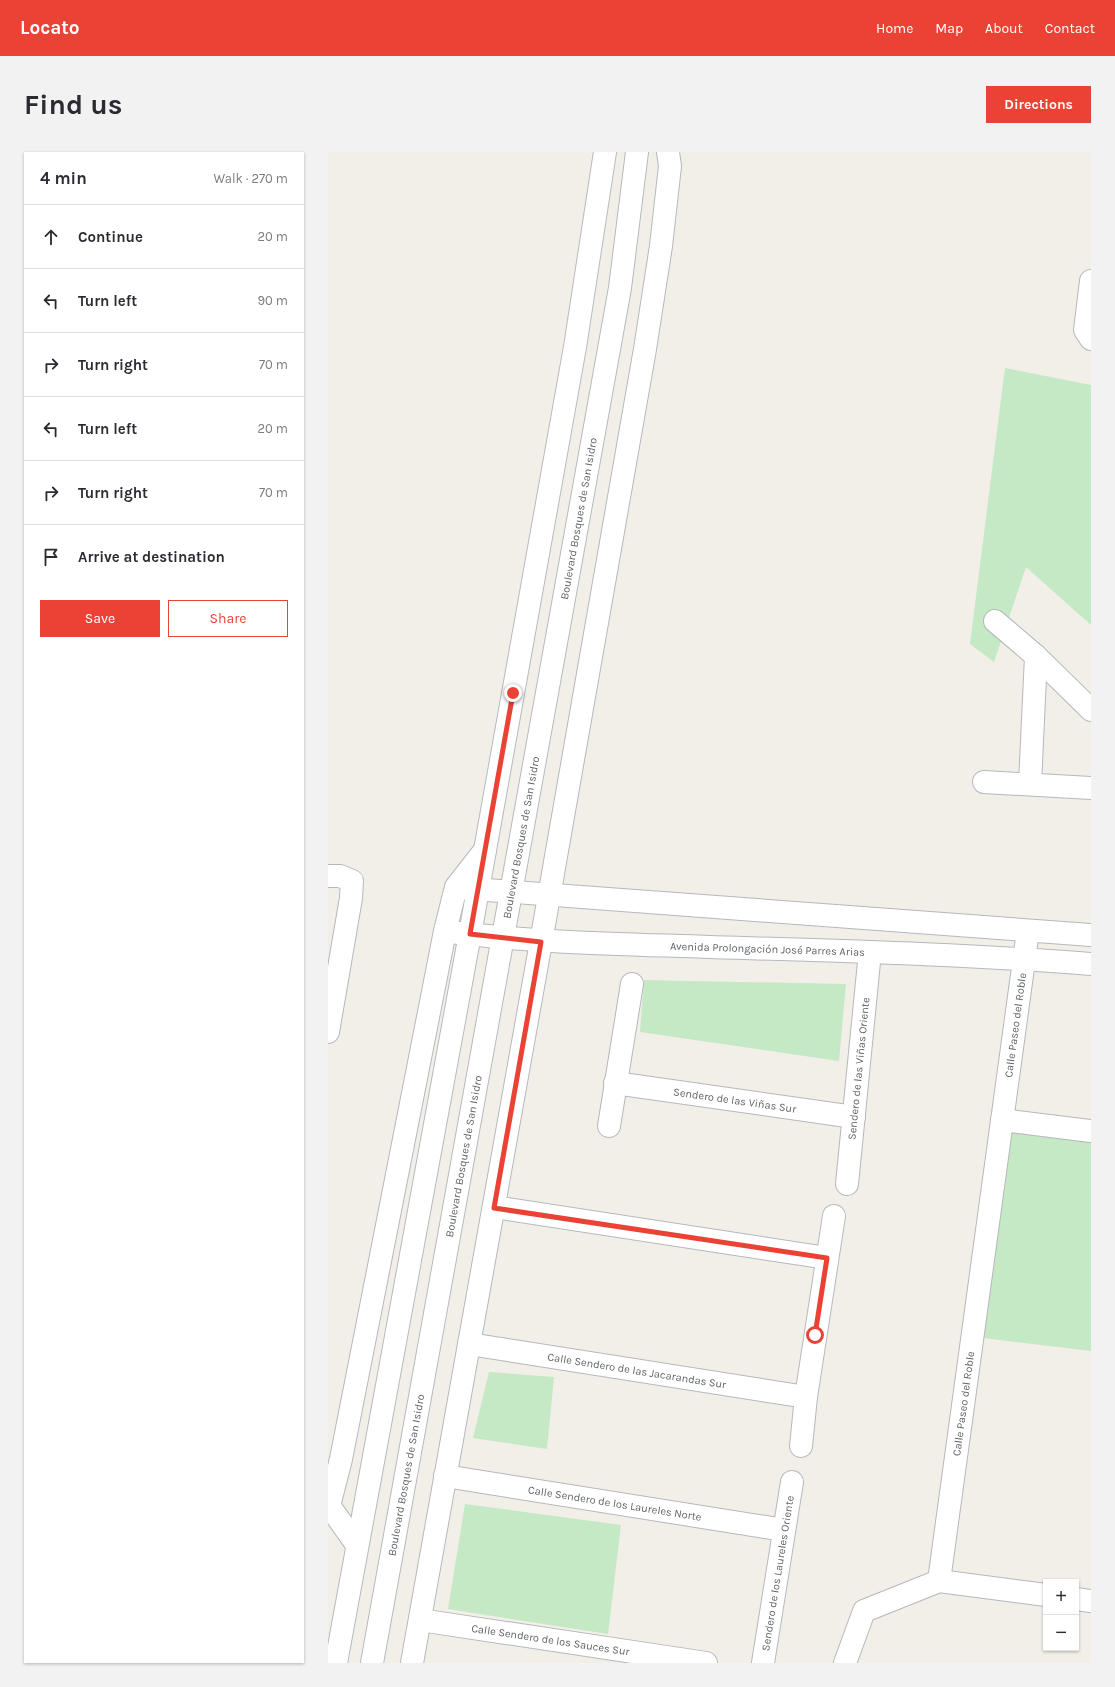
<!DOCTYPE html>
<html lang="en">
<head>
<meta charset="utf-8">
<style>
	body { margin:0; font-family:Karla,sans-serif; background:#f2f2f3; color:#2b2b33 }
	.controls { position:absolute; right:12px; bottom:12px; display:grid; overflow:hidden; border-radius:0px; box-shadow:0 1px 3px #0004 }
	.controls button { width:36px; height:36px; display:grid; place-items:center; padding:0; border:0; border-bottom:1px solid #e1e1e2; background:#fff; color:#2b2b33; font:20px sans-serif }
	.stop { position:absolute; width:12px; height:12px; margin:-9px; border:3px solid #ea4335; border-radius:50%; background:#fff }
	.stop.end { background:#ea4335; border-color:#fff; box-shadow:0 1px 4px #0008 }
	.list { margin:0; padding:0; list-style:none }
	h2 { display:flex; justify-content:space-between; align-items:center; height:52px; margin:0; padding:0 16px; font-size:17px }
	h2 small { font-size:13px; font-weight:400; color:#7c7c81 }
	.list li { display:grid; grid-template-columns:26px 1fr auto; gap:12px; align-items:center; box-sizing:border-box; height:64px; padding:0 16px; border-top:1px solid #e1e1e2 }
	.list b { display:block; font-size:15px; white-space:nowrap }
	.list em { font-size:13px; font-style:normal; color:#7c7c81 }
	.actions { display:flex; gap:8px; padding:12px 16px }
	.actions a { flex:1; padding:9px 0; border:1px solid #ea4335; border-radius:0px; text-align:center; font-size:14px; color:#ea4335 }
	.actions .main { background:#ea4335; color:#fff }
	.icon { flex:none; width:22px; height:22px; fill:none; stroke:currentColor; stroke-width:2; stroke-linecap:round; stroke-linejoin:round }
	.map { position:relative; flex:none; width:763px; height:1511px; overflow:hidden; border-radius:0px }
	header { display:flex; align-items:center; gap:24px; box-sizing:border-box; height:56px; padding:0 20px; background:#ea4335; color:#fff }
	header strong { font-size:19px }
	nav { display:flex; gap:22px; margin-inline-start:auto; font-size:14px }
	.intro { display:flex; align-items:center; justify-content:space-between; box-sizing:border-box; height:96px; padding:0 24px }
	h1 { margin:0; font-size:28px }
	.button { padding:10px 18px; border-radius:0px; background:#ea4335; color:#fff; font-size:14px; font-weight:700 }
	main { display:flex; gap:24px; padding:0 24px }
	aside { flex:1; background:#fff; border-radius:0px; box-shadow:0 1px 3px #0004 }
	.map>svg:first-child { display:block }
	.green { fill:#c5e8c5 }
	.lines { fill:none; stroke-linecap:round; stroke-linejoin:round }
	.street-casing { stroke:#b5b8bc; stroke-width:24 }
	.secondary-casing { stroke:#b6babf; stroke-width:24 }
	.street { stroke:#fff; stroke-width:22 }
	.secondary { stroke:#fff; stroke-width:22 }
	.route { stroke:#ea4335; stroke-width:5 }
	.labels { text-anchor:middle; stroke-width:3.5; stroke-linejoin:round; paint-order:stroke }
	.street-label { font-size:11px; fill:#5f6368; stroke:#fff }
</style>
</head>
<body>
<header>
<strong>Locato</strong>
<nav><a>Home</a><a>Map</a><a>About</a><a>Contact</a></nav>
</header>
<div class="intro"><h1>Find us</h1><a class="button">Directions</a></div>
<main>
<aside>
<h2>4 min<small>Walk · 270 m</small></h2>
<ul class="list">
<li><svg class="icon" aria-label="ahead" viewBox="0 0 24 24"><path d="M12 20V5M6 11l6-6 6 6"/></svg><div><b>Continue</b></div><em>20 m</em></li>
<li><svg class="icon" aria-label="left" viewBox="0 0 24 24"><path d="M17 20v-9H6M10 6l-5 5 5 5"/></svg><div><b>Turn left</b></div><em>90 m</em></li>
<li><svg class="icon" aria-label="right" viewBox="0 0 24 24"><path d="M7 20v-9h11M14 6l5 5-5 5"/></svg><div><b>Turn right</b></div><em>70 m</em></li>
<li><svg class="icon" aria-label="left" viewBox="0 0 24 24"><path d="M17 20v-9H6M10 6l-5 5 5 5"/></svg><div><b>Turn left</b></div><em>20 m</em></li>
<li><svg class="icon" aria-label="right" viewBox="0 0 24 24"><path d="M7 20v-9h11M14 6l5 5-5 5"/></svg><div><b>Turn right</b></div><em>70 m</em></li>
<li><svg class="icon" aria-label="arrive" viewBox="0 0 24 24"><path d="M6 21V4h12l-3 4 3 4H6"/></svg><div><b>Arrive at destination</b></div></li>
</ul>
<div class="actions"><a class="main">Save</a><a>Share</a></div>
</aside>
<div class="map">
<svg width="763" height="1511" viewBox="0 0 763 1511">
	<rect width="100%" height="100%" fill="#f1efe8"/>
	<g class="green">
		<path d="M677 216 763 233V473L698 415 666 510 642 492Z"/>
		<path d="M316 828 518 832 511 909 312 880Z"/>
		<path d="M678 978 763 985V1199L647 1185Z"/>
		<path d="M161 1220 226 1225 219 1297 145 1286Z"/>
		<path d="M137 1352 293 1373 280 1482 120 1457Z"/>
	</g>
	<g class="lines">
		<defs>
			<g id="street">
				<path d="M763 129 757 178 763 187"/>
				<path d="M667 469 708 504 763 558"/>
				<path d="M656 630 763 636"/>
				<path d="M702 632 708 504"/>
				<path d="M0 724H12L24 729 23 746 0 880"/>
				<path d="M132 736 763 783"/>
				<path id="s1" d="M123 780C210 791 297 792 383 795 510 799 637 802 763 812"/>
				<path id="s2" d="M287 931 526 965"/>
				<path d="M674 968 763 979"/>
				<path d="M281 974 304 832"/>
				<path id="s3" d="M519 1032 542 800"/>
				<path d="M166 1055 499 1106"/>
				<path id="s4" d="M141 1192 478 1245"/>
				<path d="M473 1294 478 1245 506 1064"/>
				<path id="s5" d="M117 1324 456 1378"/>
				<path d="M0 1352 29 1393"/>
				<path d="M1 1354 13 1307 117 779 128 735 157 698"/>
				<path id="s6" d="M611 1429 700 779"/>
				<path d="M748 1447 763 1449"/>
				<path id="s7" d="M92 1468 378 1511"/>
				<path d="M84 1511 213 790 317 197 333 94 342 14 340 0"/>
				<path id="s8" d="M435 1511 464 1330"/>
				<path d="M517 1511 536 1459 611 1429 718 1443"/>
			</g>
			<g id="secondary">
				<path d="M8 1511 142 782 247 195 277 0"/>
				<path id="s9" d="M44 1511 292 136 309 0"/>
			</g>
		</defs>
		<use href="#street" class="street-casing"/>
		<use href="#secondary" class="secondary-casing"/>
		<use href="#street" class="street"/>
		<use href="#secondary" class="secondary"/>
	</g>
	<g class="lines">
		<path class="route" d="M185 541 142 782 213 790 166 1056 499 1106 487 1183"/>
	</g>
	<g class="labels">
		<g class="street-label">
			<text dy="4" stroke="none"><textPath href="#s9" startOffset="1163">Boulevard Bosques de San Isidro</textPath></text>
			<text dy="4" stroke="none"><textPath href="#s9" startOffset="839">Boulevard Bosques de San Isidro</textPath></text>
			<text dy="4" stroke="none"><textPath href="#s1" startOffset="317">Avenida Prolongación José Parres Arias</textPath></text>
			<text dy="4" stroke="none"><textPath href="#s6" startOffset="561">Calle Paseo del Roble</textPath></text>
			<text dy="4" stroke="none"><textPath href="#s3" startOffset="116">Sendero de las Viñas Oriente</textPath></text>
			<text dy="4" stroke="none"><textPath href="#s2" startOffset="121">Sendero de las Viñas Sur</textPath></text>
			<text dy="4" stroke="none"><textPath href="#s9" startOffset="515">Boulevard Bosques de San Isidro</textPath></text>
			<text dy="4" stroke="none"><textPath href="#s4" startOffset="170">Calle Sendero de las Jacarandas Sur</textPath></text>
			<text dy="4" stroke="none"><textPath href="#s6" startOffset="179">Calle Paseo del Roble</textPath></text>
			<text dy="4" stroke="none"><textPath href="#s9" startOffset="191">Boulevard Bosques de San Isidro</textPath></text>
			<text dy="4" stroke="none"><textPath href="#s5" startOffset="172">Calle Sendero de los Laureles Norte</textPath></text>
			<text dy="4" stroke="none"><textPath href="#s8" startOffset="91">Sendero de los Laureles Oriente</textPath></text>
			<text dy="4" stroke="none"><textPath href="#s7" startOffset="132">Calle Sendero de los Sauces Sur</textPath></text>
		</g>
	</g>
</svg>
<div class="controls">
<button>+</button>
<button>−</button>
</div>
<div class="stop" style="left:487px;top:1183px"></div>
<div class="stop end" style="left:185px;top:541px"></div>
</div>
</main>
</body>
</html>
